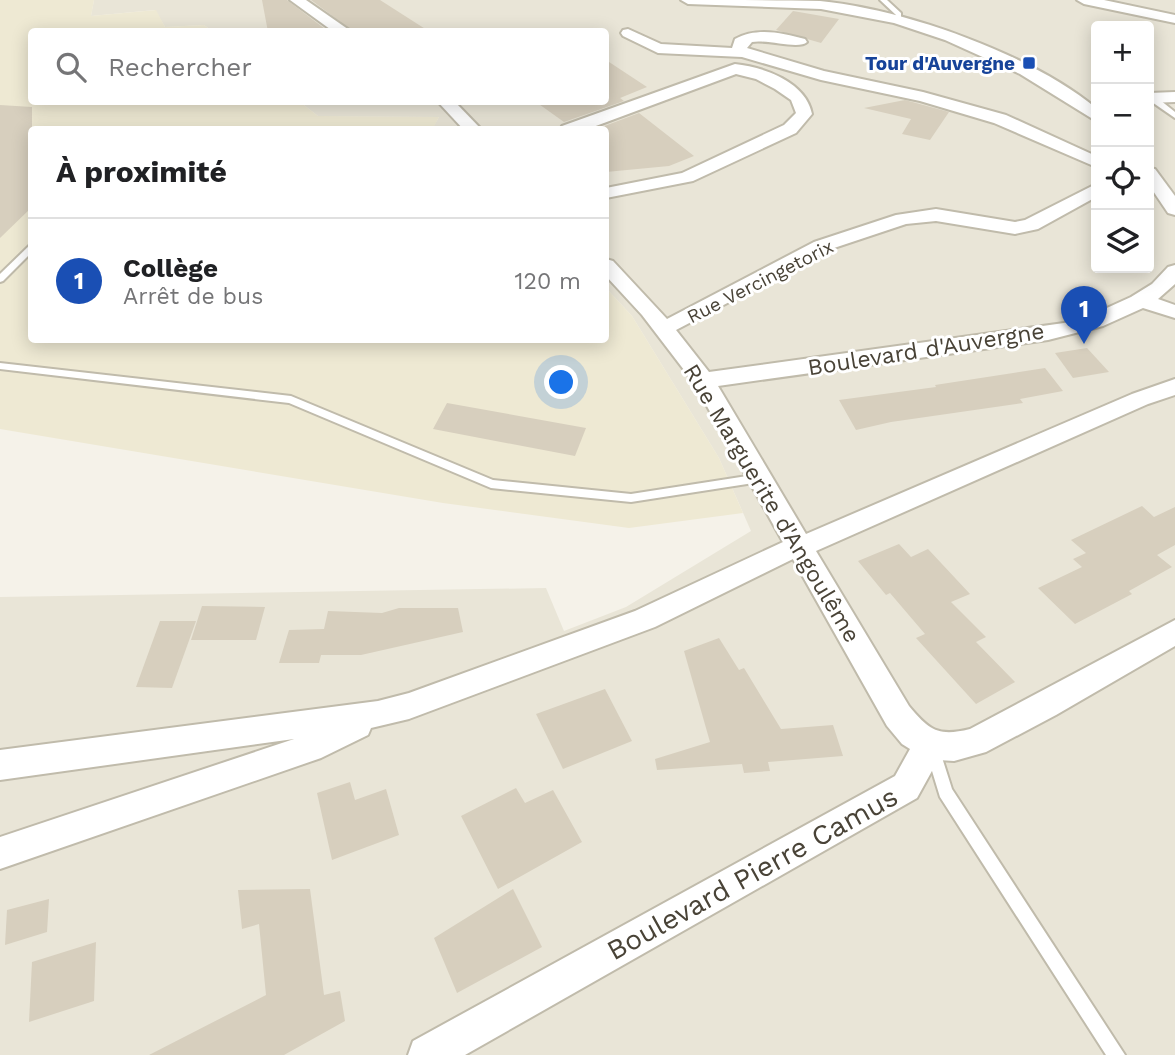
<!DOCTYPE html>
<html lang="fr">
<head>
<meta charset="utf-8">
<style>
	body { margin:0; font-family:"Work Sans",sans-serif; background:#f2f2f2; color:#202124 }
	.controls { position:absolute; right:21px; top:21px; display:grid; overflow:hidden; border-radius:7px; box-shadow:0 4px 18px #0003 }
	.controls button { width:63px; height:63px; display:grid; place-items:center; padding:0; border:0; border-bottom:2px solid #e0e0e0; background:#fff; color:#202124; font:35px sans-serif }
	.you { position:absolute; left:562px; top:383px; width:24px; height:24px; margin:-18px; border:5px solid #fff; border-radius:50%; background:#1a73e8; box-shadow:0 0 0 10px #1a73e833 }
	.badge { display:grid; place-items:center; width:46px; height:46px; border-radius:50%; background:#d93025; color:#fff; font-size:23px; font-weight:700 }
	.pin { position:absolute; translate:-50% -58px; filter:drop-shadow(0 2px 4px #0008) }
	.pin::after { content:''; position:absolute; top:37px; width:24px; height:21px; background:inherit; clip-path:polygon(0 0,100% 0,50% 100%) }
	.list { margin:0; padding:0; list-style:none }
	h2 { display:flex; justify-content:space-between; align-items:center; height:91px; margin:0; padding:0 28px; font-size:30px }
	h2 small { font-size:23px; font-weight:400; color:#757577 }
	.list li { display:grid; grid-template-columns:46px 1fr auto; gap:21px; align-items:center; box-sizing:border-box; height:126px; padding:0 28px; border-top:2px solid #e0e0e0 }
	.list b { display:block; font-size:26px; white-space:nowrap }
	.list p { margin:0; font-size:23px; white-space:nowrap; color:#757577 }
	.list em { font-size:23px; font-style:normal; color:#757577 }
	.icon { flex:none; width:38px; height:38px; fill:none; stroke:currentColor; stroke-width:2; stroke-linecap:round; stroke-linejoin:round }
	.map { position:relative; flex:none; width:1175px; height:1055px; overflow:hidden }
	.search { position:absolute; background:#fff; box-shadow:0 4px 18px #0003; left:28px; top:28px; width:581px; height:77px; display:flex; align-items:center; gap:18px; box-sizing:border-box; padding:0 24px; border-radius:7px; color:#757577; font-size:26px }
	.panel { position:absolute; background:#fff; box-shadow:0 4px 18px #0003; left:28px; top:126px; width:581px; height:217px; border-radius:7px }
	.map>svg:first-child { display:block }
	.residential { fill:#e9e5d7; fill-rule:evenodd }
	.education { fill:#eee9d3 }
	.building { fill:#d7cfbe }
	.lines { fill:none; stroke-linecap:round; stroke-linejoin:round }
	.service-casing { stroke:#c0bbab; stroke-width:4 }
	.minor-casing { stroke:#c0bbab; stroke-width:4 }
	.service { fill:#fff; fill-rule:evenodd }
	.minor { fill:#fff; fill-rule:evenodd }
	.transit-dot { fill:#1a4fb4; stroke:#fff; stroke-width:2.5 }
	.labels { text-anchor:middle; stroke-width:6; stroke-linejoin:round; paint-order:stroke }
	.far-transit-label { font-size:19px; font-weight:bold; fill:#164399; stroke:#fff; text-anchor:end }
	.far-street-label { font-size:19px; fill:#494337; stroke:#fff }
	.street-label { font-size:23px; fill:#494337; stroke:#fff }
	.near-street-label { font-size:28px; fill:#494337; stroke:#fff }
</style>
</head>
<body>
<div class="map">
<svg width="1175" height="1055" viewBox="0 0 1175 1055">
	<rect width="100%" height="100%" fill="#f5f2e9"/>
	<path class="residential" d="M94 0H1175V1055H0V597L546 588 564 631 626 607 751 531 719 458 632 316 606 288V130L432 129 439 117 318 116 300 102H606V32L212 31 204 25 165 27 155 10 91 16ZM1096 26H1149V268H1096Z"/>
	<path class="education" d="M0 0H94L91 16 156 10 165 27 204 25 212 31 32 32V102H300L318 116 439 117 432 130H32V340H606V288L632 316 719 458 743 513 629 528 443 503 0 429Z"/>
	<g class="building">
		<path d="M262 0H287L329 32H268Z"/>
		<path d="M311 0H380L430 32H354Z"/>
		<path d="M793 11 839 19 821 43 776 30Z"/>
		<path d="M606 60 647 87 620 98 624 101 564 122 536 102H606Z"/>
		<path d="M905 100 949 112 930 140 902 134 911 119 864 108Z"/>
		<path d="M0 105 32 107V207L0 238Z"/>
		<path d="M639 113 694 156 669 166 606 172V130H594Z"/>
		<path d="M1087 348 1109 372 1073 378 1055 353Z"/>
		<path d="M1045 368 1063 391 1020 399 1023 403 891 422 856 430 839 400 936 387 935 385Z"/>
		<path d="M447 403 586 428 575 456 433 429Z"/>
		<path d="M1142 506 1154 517 1175 507V545L1157 555 1172 567 1129 591 1132 594 1075 624 1038 588 1082 567 1073 559 1086 553 1071 540Z"/>
		<path d="M899 544 911 557 928 549 970 594 951 602 986 637 976 642 1015 682 976 704 916 638 925 634 890 593 886 595 858 561Z"/>
		<path d="M202 606 265 607 256 640H191Z"/>
		<path d="M399 608H458L463 632 361 655H321L319 663H279L289 630 324 629 328 611 382 613Z"/>
		<path d="M160 621H196L172 688 136 687Z"/>
		<path d="M719 638 739 670 744 668 781 729 833 725 843 756 768 762 770 771 744 773 742 764 657 770 655 759 710 742 684 651Z"/>
		<path d="M605 689 632 741 563 769 536 714Z"/>
		<path d="M350 782 355 800 386 789 399 835 332 860 317 793Z"/>
		<path d="M516 788 525 803 553 790 582 842 498 889 461 816Z"/>
		<path d="M310 889 324 995 340 991 345 1021 284 1055H149L266 995 259 924 242 929 238 890Z"/>
		<path d="M513 889 542 947 457 993 434 938Z"/>
		<path d="M49 899 47 932 5 945 7 910Z"/>
		<path d="M96 942 94 1001 29 1022 32 962Z"/>
	</g>
	<g class="lines">
		<defs>
			<g id="service">
				<path d="M880 0H887L901 13V20H897L896 15Z"/>
				<path d="M1149 96H1155L1175 112V118L1149 100Z"/>
				<path d="M32 243V252L3 281 0 282V274Z"/>
				<path d="M0 363 291 396 493 480 631 494 760 474 766 478 760 482 631 502 491 488 289 403 0 369Z"/>
				<path d="M932 741 937 743 939 748 952 789 1125 1055H1106L940 797 925 748 927 743Z"/>
			</g>
			<g id="minor">
				<path d="M290 0H306L352 32H334Z"/>
				<path d="M681 0C727 0 775 0 820 1 904 9 1031 54 1096 108V121L1020 74 945 40 894 23 821 9 688 4Z"/>
				<path d="M1077 0H1104L1175 15V23L1084 4Z"/>
				<path d="M628 29 661 44 732 48 735 39C757 27 782 33 805 39L807 42C799 50 767 39 752 42L747 48 824 71 923 92 1006 115 1096 156V167L994 123 920 101 821 80 742 57 658 53 623 36 621 33 623 30Z"/>
				<path d="M735 64C764 67 806 82 812 114L796 133 693 181 606 198V188L682 173 784 125 796 113 791 100 775 89 756 79 736 74 585 130H560L562 126Z"/>
				<path d="M1175 92V102L1149 103V93Z"/>
				<path d="M438 102H455L482 130H464Z"/>
				<path d="M1149 168 1155 169 1175 196V215L1168 213 1149 185Z"/>
				<path d="M1096 184V197L1038 229 1015 234 936 221 906 224 828 250 676 330 709 372 1064 323 1098 312 1131 297 1152 284 1168 267 1175 265V284L1158 299 1175 305V318L1143 308 1103 326 1048 340 718 386 806 534 1132 394 1175 379V395L1148 404 816 551 909 706C929 730 938 737 970 729L1175 620V646L1056 715 986 752 954 761 938 760 917 798 465 1055H408L413 1041 895 776 910 749 902 744 887 726 793 559 655 627 409 719 371 728 368 735 321 758 0 869V837L294 739 0 780V750L378 701 409 693 635 611 783 542 694 383 642 315 606 276V259L613 261 667 319 814 242 896 215 936 209 1015 222 1025 220Z"/>
			</g>
		</defs>
		<use href="#service" class="service-casing"/>
		<use href="#minor" class="minor-casing"/>
		<use href="#service" class="service"/>
		<use href="#minor" class="minor"/>
	</g>
	<rect class="transit-dot" x="1022" y="56" width="14" height="14" rx="3.5"/>
	<g class="labels">
		<g class="far-transit-label">
			<text x="1015" y="70">Tour d'Auvergne</text>
		</g>
		<g class="far-street-label">
			<text transform="translate(760 281) rotate(-27)" y="7">Rue Vercingetorix</text>
		</g>
		<g class="street-label">
			<text transform="translate(926 349) rotate(-9)" y="8">Boulevard d'Auvergne</text>
			<text transform="translate(772 503) rotate(59)" y="8">Rue Marguerite d'Angoulême</text>
		</g>
		<g class="near-street-label">
			<text transform="translate(752 873) rotate(-29)" y="10">Boulevard Pierre Camus</text>
		</g>
	</g>
</svg>
<div class="controls">
<button>+</button>
<button>−</button>
<button><svg class="icon" aria-label="locate" viewBox="0 0 24 24"><circle cx="12" cy="12" r="6"/><path d="M12 2v4M12 18v4M2 12h4M18 12h4"/></svg></button>
<button><svg class="icon" aria-label="layers" viewBox="0 0 24 24"><path d="M12 4l9 5-9 5-9-5zM3 14l9 5 9-5"/></svg></button>
</div>
<div class="you"></div>
<div class="pin badge" style="left:1084px;top:344px;background:#1a4fb4">1</div>
<div class="search"><svg class="icon" aria-label="search" viewBox="0 0 24 24"><circle cx="10" cy="10" r="6"/><path d="M15 15l6 6"/></svg>Rechercher</div>
<section class="panel">
<h2>À proximité<small></small></h2>
<ul class="list">
<li><span class="badge" style="background:#1a4fb4">1</span><div><b>Collège</b><p>Arrêt de bus</p></div><em>120 m</em></li>
</ul>
</section>
</div>
</body>
</html>
